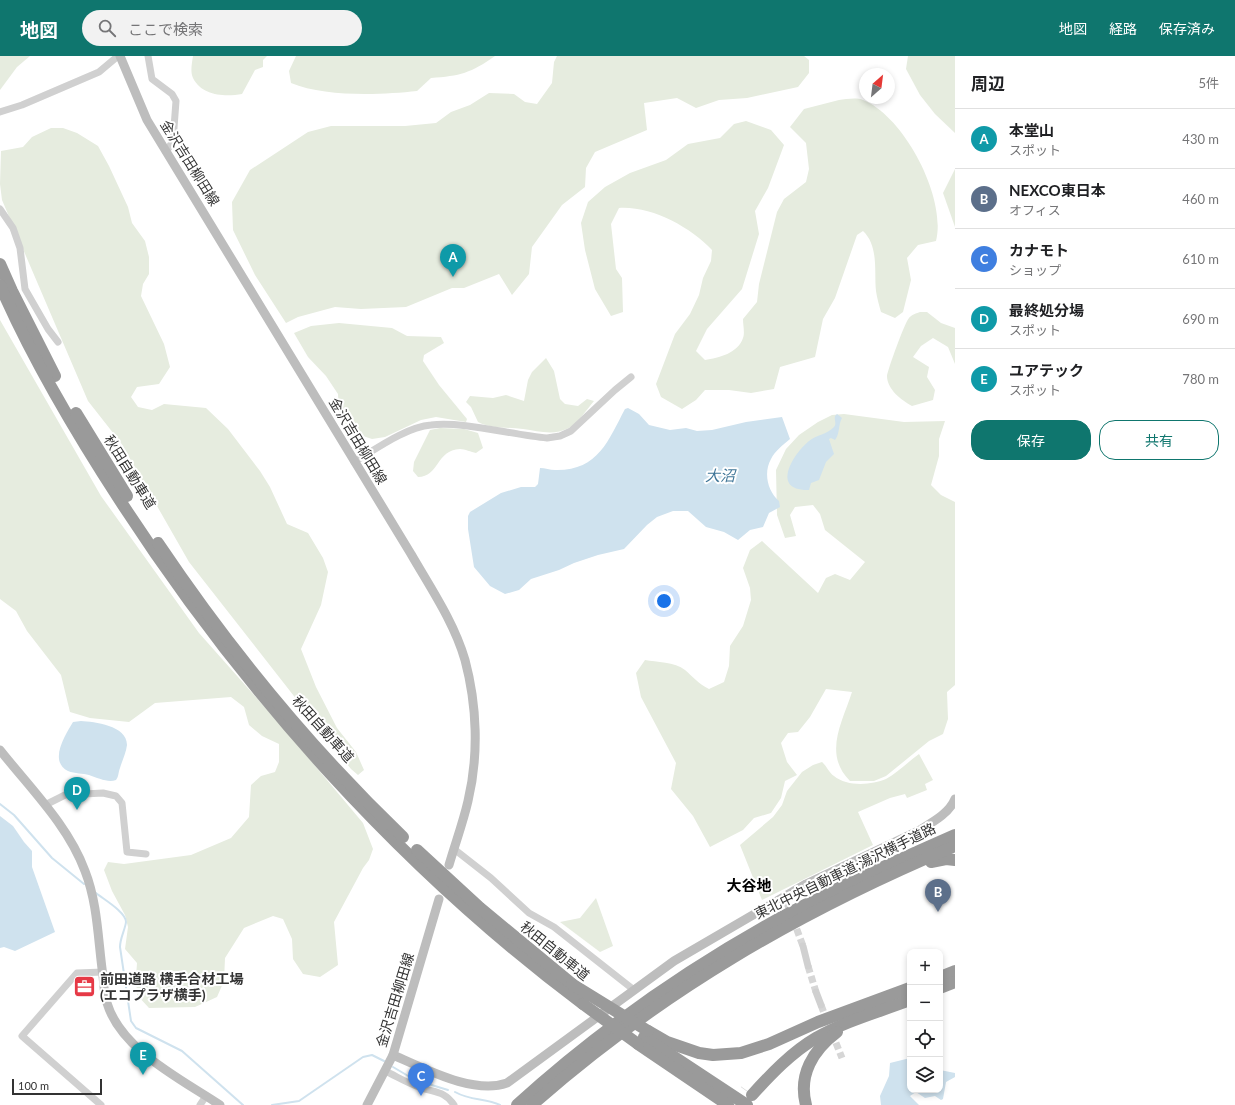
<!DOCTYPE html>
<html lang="ja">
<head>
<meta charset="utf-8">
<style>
	body { margin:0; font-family:Lato,"Noto Sans JP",sans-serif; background:#f2f2f2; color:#202124 }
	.controls { position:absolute; right:12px; bottom:12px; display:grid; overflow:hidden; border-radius:8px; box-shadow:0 2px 6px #0003 }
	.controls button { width:36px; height:36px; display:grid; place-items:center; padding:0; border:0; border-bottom:1px solid #e0e0e0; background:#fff; color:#202124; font:20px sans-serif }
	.compass { position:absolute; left:859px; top:12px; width:36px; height:36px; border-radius:50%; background:#fff; box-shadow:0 2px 6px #0003; rotate:28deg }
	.scale { position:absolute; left:12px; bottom:10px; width:90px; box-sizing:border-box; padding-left:4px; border:2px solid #333; border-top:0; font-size:11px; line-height:14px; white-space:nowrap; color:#333; -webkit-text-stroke:3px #fff; paint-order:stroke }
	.you { position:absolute; left:664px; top:545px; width:14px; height:14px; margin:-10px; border:3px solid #fff; border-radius:50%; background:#1a73e8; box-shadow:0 0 0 6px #1a73e833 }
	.badge { display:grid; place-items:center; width:26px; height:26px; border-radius:50%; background:#0f766e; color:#fff; font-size:13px; font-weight:700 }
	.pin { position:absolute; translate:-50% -33px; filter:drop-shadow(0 1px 2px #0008) }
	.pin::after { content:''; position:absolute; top:21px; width:14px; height:12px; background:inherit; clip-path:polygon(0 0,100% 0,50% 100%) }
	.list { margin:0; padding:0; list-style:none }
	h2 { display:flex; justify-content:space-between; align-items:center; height:52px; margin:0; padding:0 16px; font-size:17px }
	h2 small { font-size:13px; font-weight:400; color:#757577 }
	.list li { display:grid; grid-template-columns:26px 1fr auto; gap:12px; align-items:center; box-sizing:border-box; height:60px; padding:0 16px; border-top:1px solid #e0e0e0 }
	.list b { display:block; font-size:15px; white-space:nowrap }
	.list p { margin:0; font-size:13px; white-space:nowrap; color:#757577 }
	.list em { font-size:13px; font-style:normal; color:#757577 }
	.actions { display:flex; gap:8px; padding:12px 16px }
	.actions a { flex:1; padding:9px 0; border:1px solid #0f766e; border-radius:16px; text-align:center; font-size:14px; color:#0f766e }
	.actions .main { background:#0f766e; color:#fff }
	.icon { flex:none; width:22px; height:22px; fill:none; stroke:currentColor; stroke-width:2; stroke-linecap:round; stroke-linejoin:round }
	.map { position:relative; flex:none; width:955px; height:1049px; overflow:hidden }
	header { display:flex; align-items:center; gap:24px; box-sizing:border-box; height:56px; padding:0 20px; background:#0f766e; color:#fff }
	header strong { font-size:19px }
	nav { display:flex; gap:22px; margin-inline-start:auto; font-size:14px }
	.search { width:280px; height:36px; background:#f2f2f2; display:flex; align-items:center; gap:10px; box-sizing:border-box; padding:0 14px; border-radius:22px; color:#757577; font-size:15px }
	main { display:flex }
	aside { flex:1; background:#fff }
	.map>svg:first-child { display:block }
	.green { fill:#e6ecdf }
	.water { fill:#cfe2ee }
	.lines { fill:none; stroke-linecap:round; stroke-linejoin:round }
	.stream { stroke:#cfe2ee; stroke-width:2 }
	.street-tunnel { stroke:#d6d6d6; stroke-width:7; stroke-dasharray:7 3.5; stroke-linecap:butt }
	.highway-tunnel { stroke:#d6d6d6; stroke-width:12; stroke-dasharray:12 6; stroke-linecap:butt }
	.street { stroke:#d0d0d0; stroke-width:7 }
	.secondary { stroke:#bdbdbd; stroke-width:9 }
	.highway { stroke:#9a9a9a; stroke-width:12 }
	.highway-bridge { stroke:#9a9a9a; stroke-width:12 }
	.labels { text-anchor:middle; stroke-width:4; stroke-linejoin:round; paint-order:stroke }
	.street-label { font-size:14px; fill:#333; stroke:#fff }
	.poi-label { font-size:14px; font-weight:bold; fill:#333; stroke:#fff; text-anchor:start }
	.water-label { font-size:15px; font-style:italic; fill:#3f7597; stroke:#fff }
	.neighbourhood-label { font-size:15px; font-weight:bold; fill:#000; stroke:#fff }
</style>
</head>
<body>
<header>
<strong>地図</strong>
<div class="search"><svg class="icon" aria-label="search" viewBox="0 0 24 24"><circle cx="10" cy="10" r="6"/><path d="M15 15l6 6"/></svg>ここで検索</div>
<nav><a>地図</a><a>経路</a><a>保存済み</a></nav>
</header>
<main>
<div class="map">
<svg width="955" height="1049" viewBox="0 0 955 1049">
	<rect width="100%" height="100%" fill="#fff"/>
	<g class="green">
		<path d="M0 0H30L17 11 0 34Z"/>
		<path d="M193 0H267L263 4V11L255 14 242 38C225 41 202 40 193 22 190 16 192 7 193 0Z"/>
		<path d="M296 0H495C471 17 460 20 431 22L417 35C381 39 324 41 291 27L289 15Z"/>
		<path d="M557 0H804L809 4V17L798 31 747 42 719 44 696 52 677 42 644 47 647 74 595 96 586 112 585 131 562 149 532 191 529 218 512 239 499 218 464 232H452L406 251 361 253 335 251 298 261 286 267 255 219 233 174 232 146 250 114 308 76 331 70H405L436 67 451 56 470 49 489 37 514 38 525 46 537 48 552 27 554 6Z"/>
		<path d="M908 0H955V77L935 58 920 39 906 13Z"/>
		<path d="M839 44C846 43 857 41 863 44 904 60 947 142 936 185L918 189 907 202 911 224 903 256 895 262 881 256C879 249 877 242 876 235 874 216 879 190 863 175L857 179 835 242 823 263 815 301 780 311 774 333 751 337 729 334H705L696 344 682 353 661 341 656 328 675 278 690 258 699 239 703 222 711 205 712 194C690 171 652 150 619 152L611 168 616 213 622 222 623 256 611 260 595 233 585 194 581 167 588 146 605 131 630 117 666 104 688 88 720 82 734 68 746 65 771 74 784 89 768 132 755 155 759 178 742 233 707 273 696 295 705 304C719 302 738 297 743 282 745 277 743 269 743 263L757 246 759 228 777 156 784 143 806 126 809 113 806 87 790 71 804 53Z"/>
		<path d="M51 72H63L77 77 98 90 109 110 128 151 132 167 145 185 149 201V218L143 228 141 240 164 288 170 311 159 328 137 331 131 341 138 351 152 354 164 348 206 352 228 373 260 415 270 431 287 468 308 477 323 502 328 516 321 549 301 593 316 631 337 672 356 696 364 714 358 719 351 713 189 506 121 387 88 345 2 144 0 128 1 95 23 91 32 81Z"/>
		<path d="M955 113V171L943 137Z"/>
		<path d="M920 256H927L941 267 955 272V308L948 291 933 282 921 290 913 301 929 311 927 321 935 334 933 344 912 350C901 344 887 333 887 320 888 313 905 266 909 262 911 259 917 257 920 256Z"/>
		<path d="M0 264 101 440 199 577 285 674 363 767 373 793 369 804 363 812 334 866 338 909 320 921 303 918 293 903 292 883 283 863 273 860 244 872 225 902 224 925 217 941 195 951 149 952 137 939 136 921 137 907 125 893 128 871 125 859 112 835 104 814 108 806 124 808 191 799 231 782 249 761 251 729 261 720 275 716 279 706V688L262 680 249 669 244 651 231 641 155 647 129 666 90 662 70 656 61 619 27 575 16 555 0 543Z"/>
		<path d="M339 267 392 272 407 280 441 281 444 287 424 299 423 305 439 329 467 363 466 366 436 361 421 364 385 381 372 383 357 378 349 374 339 355 338 338 326 320 308 301 294 277 311 270Z"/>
		<path d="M546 302 554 315 560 343 565 348 578 350 587 343 594 345C587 353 578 367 569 372 553 380 539 375 523 373 508 371 492 373 478 366L471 351 466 346 470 340 493 342 506 339 524 345 528 324 532 316Z"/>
		<path d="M844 358 904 366 945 365 939 383V400L931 429 941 439 955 446V629L947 636 948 663 943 678 929 685 886 720 874 725H850C823 698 842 667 852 636L826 633 810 661 798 676 788 677 781 687 787 706 797 719 785 725 781 742 771 757 754 762 743 774 710 791 693 760 671 733 676 707 641 641 636 617 645 604C656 606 675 606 685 614 693 621 699 628 709 633L724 626 729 610 730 590 743 570 751 544 750 532 743 512 750 494 762 485 818 537 826 522 835 518 850 524 865 506 825 474 820 458 813 449 795 451 790 459 796 480 785 482 777 459 776 414 786 393 799 379 818 366 832 359Z"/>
		<path d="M440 372 464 373 478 377 483 392 476 397C471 396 465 393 460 393 436 394 439 421 418 421L413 415 414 406 430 374Z"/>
		<path d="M919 698 933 724 925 728 927 734 907 742 905 738 890 742 858 756 873 789 762 844 740 789 773 761 782 749 787 735 802 716 813 709 822 706C827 710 829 717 834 720 847 731 872 729 886 723 897 717 908 706 919 698Z"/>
		<path d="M596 842 613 890 600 896 560 866 580 862Z"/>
	</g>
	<g class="water">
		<path d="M628 352 639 358 649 369 670 374 686 372 697 375 712 374 746 366 782 361 790 383C783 389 775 395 771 403 763 417 768 436 779 445L780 451 769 457 763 471 750 474 738 484 724 476 706 471 688 455H673L657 461 647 469 624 493 598 499 574 507 559 514 531 523 519 534 505 538 490 530 474 511 468 473V460L470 456 501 437 521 431H535L538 428 540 412C545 412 550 414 555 414 598 415 608 385 625 353Z"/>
		<path d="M837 358 842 362C838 369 840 378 835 384L831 382 829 383 834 398 826 406 819 424 811 427 809 434C770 435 793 398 809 385 816 379 828 378 834 371 837 368 834 364 835 360Z"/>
		<path d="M81 665C94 666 127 669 127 689 126 697 122 705 120 712 118 717 119 720 116 724 108 727 98 722 89 719 83 717 75 718 68 715 48 705 66 678 73 666Z"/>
		<path d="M0 760 13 770 24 786 32 795V811L55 876 15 895 4 891 0 892Z"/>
		<path d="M910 1002V1034H940V1014L955 1017V1021L946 1026 943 1043 941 1044 935 1040 925 1042 916 1036 910 1040 919 1049H881L880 1040 889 1020 890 1007Z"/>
	</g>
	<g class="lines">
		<g class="stream">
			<path d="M0 748 14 759 52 802 84 828"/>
			<path d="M96 837C103 843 126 856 126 866 125 874 120 882 120 891L131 965 136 972 182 995 243 1049"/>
			<path d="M393 1011 415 1024 448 1034"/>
			<path d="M455 1036C471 1045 485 1042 500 1049"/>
			<path d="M272 1049 299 1045 363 1001 372 999 384 1005"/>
		</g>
		<g class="street-tunnel">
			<path d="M793 863 803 890"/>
			<path d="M808 910 816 936"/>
			<path d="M821 949 827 965"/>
			<path d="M832 977 842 1002"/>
		</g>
		<path class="highway-tunnel" d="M735 1049 746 1034"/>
		<g class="street">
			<path d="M148 0 152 23 172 38 176 45 173 85 166 96"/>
			<path d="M0 56 22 49 99 16 118 0"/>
			<path d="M0 153 13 172 20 192 25 233 48 273 58 286"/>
			<path d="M354 406C376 393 406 371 431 369 463 365 512 379 547 382L560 380 571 375 615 334 631 321"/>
			<path d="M45 749 65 739 103 737 116 740 122 747 127 796 146 798"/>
			<path d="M454 793 491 822 529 857 554 871 634 934"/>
			<path d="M785 841 788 850"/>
			<path d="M803 890 808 910"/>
			<path d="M816 936 821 949"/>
			<path d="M385 1015C396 1020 407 1027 419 1031 434 1037 444 1034 454 1049"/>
			<path d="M101 1049 22 980 77 917 103 916"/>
			<path d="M200 1049 206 1040"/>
		</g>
		<g class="secondary">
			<path d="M120 0 147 64 411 498C430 531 454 566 465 604 477 649 479 699 468 745 463 767 455 788 449 809"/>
			<path d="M0 694C30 732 68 769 85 815 98 848 98 886 103 920 104 929 104 939 107 947 121 994 181 1023 220 1049"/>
			<path d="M393 999C424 1012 473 1039 507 1027L674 905 806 828 918 775C931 767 949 758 955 743"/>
			<path d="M367 1049 393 999 439 843"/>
		</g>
		<g class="highway">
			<path d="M0 208 12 235 55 320"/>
			<path d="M0 229C33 305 76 377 121 446 245 637 400 811 583 948"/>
			<path d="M76 357 127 440"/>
			<path d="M158 487C228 591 312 694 403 781"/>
			<path d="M417 794 480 852 572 928"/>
			<path d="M931 806 946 803 955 804"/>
			<path d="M940 921 955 915"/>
			<path d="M940 932 955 926"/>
			<path d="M648 975 667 986 699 997 713 999 741 997 769 988 818 966 910 932"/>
			<path d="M644 981 747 1049"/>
			<path d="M638 988 728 1049"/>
			<path d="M752 1039C771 1018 792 996 816 982 845 965 879 956 910 944"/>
			<path d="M517 1049C597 976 686 914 780 862 837 831 896 805 955 779"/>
			<path d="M532 1049C660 936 798 856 955 790"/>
			<path d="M806 1049C798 1019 813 994 837 976"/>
		</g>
		<g class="highway-bridge">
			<path d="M572 928 648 975"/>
			<path d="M583 948 638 988"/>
		</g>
	</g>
	<defs>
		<symbol id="office-square" viewBox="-11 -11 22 22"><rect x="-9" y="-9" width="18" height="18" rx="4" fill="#e63946" stroke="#fff"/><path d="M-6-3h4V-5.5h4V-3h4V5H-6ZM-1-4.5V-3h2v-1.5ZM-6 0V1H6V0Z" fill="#fff"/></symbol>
	</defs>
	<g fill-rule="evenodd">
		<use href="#office-square" x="72" y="918" width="25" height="25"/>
	</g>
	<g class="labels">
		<g class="street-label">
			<text transform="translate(190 107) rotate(58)" y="5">金沢吉田柳田線</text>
			<text transform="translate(358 385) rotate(59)" y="5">金沢吉田柳田線</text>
			<text transform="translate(130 416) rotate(58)" y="5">秋田自動車道</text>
			<text transform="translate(323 673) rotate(48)" y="5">秋田自動車道</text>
			<text transform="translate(845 815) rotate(-26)" y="5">東北中央自動車道;湯沢横手道路</text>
			<text transform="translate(555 895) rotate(39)" y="5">秋田自動車道</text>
			<text transform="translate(395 944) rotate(-73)" y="5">金沢吉田柳田線</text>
		</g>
		<g class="poi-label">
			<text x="100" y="928">前田道路 横手合材工場<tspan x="100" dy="16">(エコプラザ横手)</tspan></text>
		</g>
		<g class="water-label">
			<text x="720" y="425">大沼</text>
		</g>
		<g class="neighbourhood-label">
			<text x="749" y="835">大谷地</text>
		</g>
	</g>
</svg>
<div class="controls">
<button>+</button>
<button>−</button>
<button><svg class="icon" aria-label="locate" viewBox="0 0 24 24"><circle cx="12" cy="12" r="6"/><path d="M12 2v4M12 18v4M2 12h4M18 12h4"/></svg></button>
<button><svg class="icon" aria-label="layers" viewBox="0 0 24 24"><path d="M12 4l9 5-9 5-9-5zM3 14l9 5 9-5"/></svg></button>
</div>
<svg class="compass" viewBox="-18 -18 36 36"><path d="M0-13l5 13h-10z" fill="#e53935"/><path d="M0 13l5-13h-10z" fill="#757577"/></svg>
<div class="scale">100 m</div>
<div class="you"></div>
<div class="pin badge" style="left:453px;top:221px;background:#0f9aa8">A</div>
<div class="pin badge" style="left:938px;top:856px;background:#5c6f8a">B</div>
<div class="pin badge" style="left:421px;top:1040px;background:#3f7fe0">C</div>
<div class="pin badge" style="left:77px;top:754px;background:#0f9aa8">D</div>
<div class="pin badge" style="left:143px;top:1019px;background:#0f9aa8">E</div>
</div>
<aside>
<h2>周辺<small>5件</small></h2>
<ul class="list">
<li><span class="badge" style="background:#0f9aa8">A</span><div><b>本堂山</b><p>スポット</p></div><em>430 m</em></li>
<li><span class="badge" style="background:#5c6f8a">B</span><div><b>NEXCO東日本</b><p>オフィス</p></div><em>460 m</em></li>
<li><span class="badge" style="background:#3f7fe0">C</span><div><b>カナモト</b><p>ショップ</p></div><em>610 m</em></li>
<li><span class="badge" style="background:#0f9aa8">D</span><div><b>最終処分場</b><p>スポット</p></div><em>690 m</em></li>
<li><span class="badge" style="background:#0f9aa8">E</span><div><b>ユアテック</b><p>スポット</p></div><em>780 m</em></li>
</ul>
<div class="actions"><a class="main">保存</a><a>共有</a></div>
</aside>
</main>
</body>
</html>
